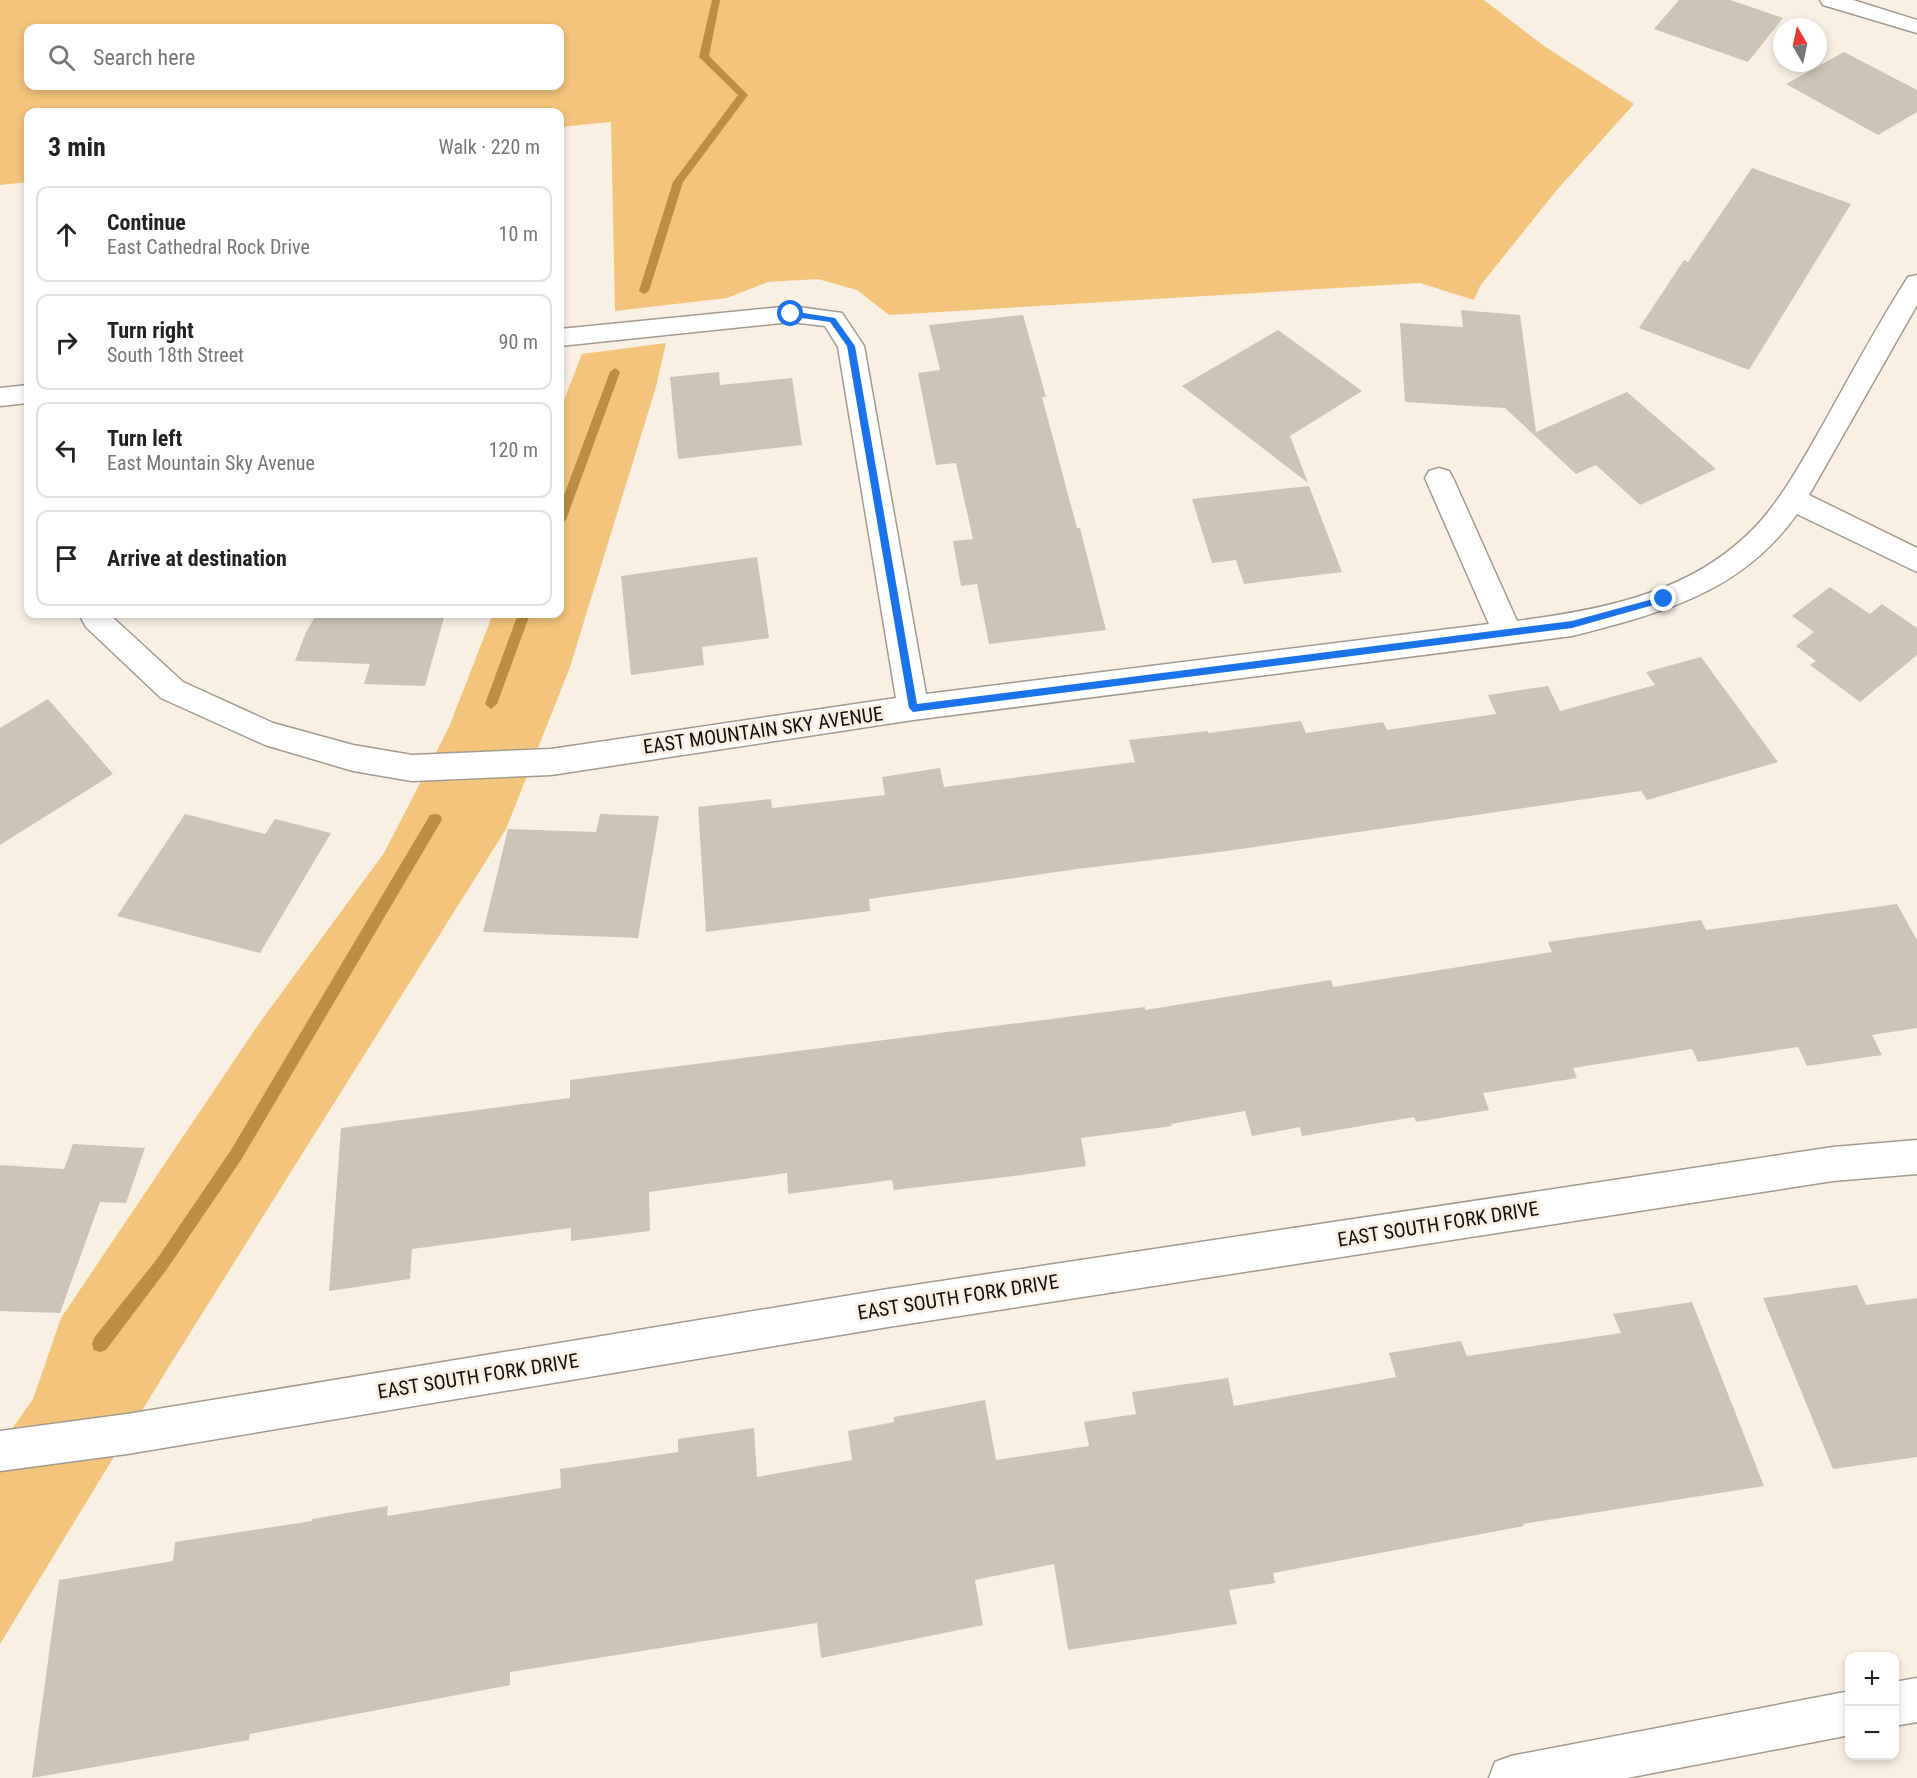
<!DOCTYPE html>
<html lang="en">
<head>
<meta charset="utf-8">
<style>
	body { margin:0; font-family:"Roboto Condensed",sans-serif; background:#f6f6f6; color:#222 }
	.controls { position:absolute; right:18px; bottom:18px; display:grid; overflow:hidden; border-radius:12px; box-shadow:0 3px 9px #0003 }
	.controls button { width:54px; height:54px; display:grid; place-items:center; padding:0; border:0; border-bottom:2px solid #e0e0e0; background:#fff; color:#222; font:30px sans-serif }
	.compass { position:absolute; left:1773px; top:18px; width:54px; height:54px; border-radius:50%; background:#fff; box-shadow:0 3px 9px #0003; rotate:351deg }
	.stop { position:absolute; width:18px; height:18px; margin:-14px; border:4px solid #1a73e8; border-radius:50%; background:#fff }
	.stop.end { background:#1a73e8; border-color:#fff; box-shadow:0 2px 6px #0008 }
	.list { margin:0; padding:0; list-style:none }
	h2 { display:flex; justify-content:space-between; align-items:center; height:78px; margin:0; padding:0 24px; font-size:26px }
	h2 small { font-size:20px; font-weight:400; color:#767676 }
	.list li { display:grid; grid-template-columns:39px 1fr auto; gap:18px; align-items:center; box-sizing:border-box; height:96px; margin:0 12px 12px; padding:0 12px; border:2px solid #e0e0e0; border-radius:12px }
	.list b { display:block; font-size:22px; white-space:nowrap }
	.list p { margin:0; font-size:20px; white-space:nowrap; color:#767676 }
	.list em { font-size:20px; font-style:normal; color:#767676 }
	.icon { flex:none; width:33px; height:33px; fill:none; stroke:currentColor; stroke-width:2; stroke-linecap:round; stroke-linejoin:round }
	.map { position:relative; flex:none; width:1917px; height:1778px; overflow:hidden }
	.search { position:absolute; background:#fff; box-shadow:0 3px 9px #0003; left:24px; top:24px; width:540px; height:66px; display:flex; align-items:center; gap:15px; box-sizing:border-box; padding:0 21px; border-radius:12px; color:#767676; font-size:22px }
	.panel { position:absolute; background:#fff; box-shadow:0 3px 9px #0003; left:24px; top:108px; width:540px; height:510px; border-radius:12px }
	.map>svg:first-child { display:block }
	.green { fill:#f4c37c; fill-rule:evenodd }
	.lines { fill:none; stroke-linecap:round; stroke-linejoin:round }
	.stream { fill:#bc8d43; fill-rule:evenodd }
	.building { fill:#cdc4b7 }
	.minor-casing { stroke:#a29a8e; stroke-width:3 }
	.major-casing { stroke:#a29a8e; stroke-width:3 }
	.minor { fill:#fff; fill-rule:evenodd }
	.major { fill:#fff; fill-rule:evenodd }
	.route { fill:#1a73e8 }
	.labels { text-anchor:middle; stroke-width:6; stroke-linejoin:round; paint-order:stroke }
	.street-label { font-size:20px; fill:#120e0a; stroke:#f9f0e3 }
</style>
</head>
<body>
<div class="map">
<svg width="1917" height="1778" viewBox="0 0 1917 1778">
	<rect width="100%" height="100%" fill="#f9f0e3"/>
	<g class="green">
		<path d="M0 0H1484L1544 46 1634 104 1556 191 1480 286 1474 300 1420 283 889 315 857 290 818 279 768 282 727 298 615 311 611 122 560 127V112H28V182L0 185ZM28 28H560V86H28Z"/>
		<path d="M666 343 656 387 570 667 506 829 168 1368 0 1644V1446L33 1399 61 1318 258 1025 384 853 449 727 493 614H560V410L582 354Z"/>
	</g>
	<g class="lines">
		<g class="stream">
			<path d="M712 0H720L709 56 748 95 683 182 649 291 644 294 639 291 673 182 738 95 699 57Z"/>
			<path d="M615 368 620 372 566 520 560 524V506L610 372Z"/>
			<path d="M518 614H530L497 704 491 709 485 704Z"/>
			<path d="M435 814 440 815 442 819 440 823 241 1160 167 1269 106 1350 100 1352 94 1350 92 1344 94 1338 157 1259 231 1150 430 815Z"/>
		</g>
	</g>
	<g class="building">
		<path d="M1679 0H1730L1783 18 1748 62 1654 29Z"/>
		<path d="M1844 52 1917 90V112L1878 135 1786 84Z"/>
		<path d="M1752 168 1851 204 1749 370 1639 328 1684 260 1688 262Z"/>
		<path d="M1461 310 1520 315 1536 432 1627 392 1716 469 1640 505 1596 465 1576 474 1505 408 1405 402 1400 323 1463 327Z"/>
		<path d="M1023 315 1046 397H1042L1077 528H1080L1106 630 989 644 977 584 961 586 953 541 973 539 956 463 936 465 918 373 940 370 929 325Z"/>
		<path d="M1278 330 1362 391 1290 436 1308 483 1182 386Z"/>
		<path d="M719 372 720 385 792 378 802 445 678 459 670 377Z"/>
		<path d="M1309 486 1342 572 1244 584 1236 560 1212 563 1192 499Z"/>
		<path d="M757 557 769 638 702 647 704 665 631 675 621 576Z"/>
		<path d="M1830 587 1870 614 1882 604 1917 628V655L1860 702 1810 665 1816 661 1796 646 1814 632 1792 616Z"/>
		<path d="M317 614H445L425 686 364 684 370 664 295 661 306 632Z"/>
		<path d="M1701 657 1778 762 1647 800 1641 791 1227 851 1077 869 869 899 870 911 706 932 698 807 771 799 772 808 885 795 882 777 940 768 944 787 1135 762 1129 740 1208 731V733L1301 721 1306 733 1383 722 1387 730 1496 714 1488 695 1548 686 1560 711 1655 685 1646 672Z"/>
		<path d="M48 699 113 774 0 845V728Z"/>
		<path d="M185 814 265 834 275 819 331 833 260 953 117 916Z"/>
		<path d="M600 814 659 816 638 938 483 932 508 829 596 832Z"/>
		<path d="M1897 904 1917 940V1028L1872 1035 1882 1055 1807 1066 1798 1047 1698 1062 1692 1049 1573 1068 1577 1078 1483 1093 1489 1110 1416 1122 1414 1117 1302 1136 1300 1127 1252 1136 1245 1111 1171 1124 1172 1126 1081 1138 1086 1166 1006 1177 894 1190 892 1180 788 1194 787 1173 649 1192 650 1231 571 1241V1228L412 1249 410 1279 329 1291 341 1128 570 1098V1080L1145 1007V1010L1331 980 1333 987 1552 952 1548 942 1701 920 1706 930Z"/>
		<path d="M73 1144 145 1148 126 1203 100 1202 60 1313 0 1311V1165L64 1169Z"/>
		<path d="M1857 1285 1866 1305 1917 1298V1457L1833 1469 1763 1298Z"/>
		<path d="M1692 1302 1764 1486 1523 1524 1524 1526 1273 1573 1275 1583 1229 1590 1237 1624 1068 1650 1054 1564 975 1580 983 1625 821 1658 817 1623 510 1672V1685L250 1734 249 1740 32 1778 59 1580 173 1561 175 1542 312 1521V1519L388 1506 387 1516 561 1488 560 1469 678 1452V1439L754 1428 757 1477 852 1460 848 1431 894 1422V1417L985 1400 996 1460 1089 1446 1084 1422 1136 1414 1132 1392 1228 1378 1234 1406 1396 1377 1389 1353 1461 1341 1467 1356 1621 1333 1613 1314Z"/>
	</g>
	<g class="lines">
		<defs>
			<g id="minor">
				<path d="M1820 0H1853L1917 20V33L1823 5Z"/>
				<path d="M1917 275V305L1809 495 1917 548V572L1797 514C1741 593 1661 613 1572 636L913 720 551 775 412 781 353 771 265 745 161 698 86 627 79 614H109L183 682 273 723 353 745 412 755 551 749 896 698 838 347 825 326 791 322 560 346V329L791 306 842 313 864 346 926 694 1489 624 1425 478 1429 471 1439 468 1449 471 1453 478 1517 621C1593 611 1677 596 1737 544 1776 512 1799 466 1824 423 1851 374 1878 324 1908 277Z"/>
				<path d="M28 385V403L0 406V388Z"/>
				<path d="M1917 1140V1174L1833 1181 888 1327 127 1454 0 1471V1431L127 1414 888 1289 1833 1147Z"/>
			</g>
			<g id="major">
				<path d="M1917 1678V1722L1894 1726V1682Z"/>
				<path d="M1850 1691V1735L1627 1778H1489L1495 1762 1511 1756Z"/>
			</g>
		</defs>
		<use href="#minor" class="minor-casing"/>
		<use href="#major" class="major-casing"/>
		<use href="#minor" class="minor"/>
		<use href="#major" class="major"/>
	</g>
	<path class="route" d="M791 311 835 318 855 346 917 704 1572 621 1664 596 1668 599 1664 602 1572 628 913 712 909 708 847 346 830 322 788 316 787 314Z"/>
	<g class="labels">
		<g class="street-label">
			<text transform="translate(763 730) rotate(-8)" y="7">EAST MOUNTAIN SKY AVENUE</text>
			<text transform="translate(1438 1224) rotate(-9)" y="7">EAST SOUTH FORK DRIVE</text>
			<text transform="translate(958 1297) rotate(-9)" y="7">EAST SOUTH FORK DRIVE</text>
			<text transform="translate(478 1376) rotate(-9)" y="7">EAST SOUTH FORK DRIVE</text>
		</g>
	</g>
</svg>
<div class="controls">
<button>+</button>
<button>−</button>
</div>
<svg class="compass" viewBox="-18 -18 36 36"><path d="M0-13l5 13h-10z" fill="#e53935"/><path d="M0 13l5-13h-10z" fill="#767676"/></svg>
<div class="stop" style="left:791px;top:314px"></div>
<div class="stop end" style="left:1664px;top:599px"></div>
<div class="search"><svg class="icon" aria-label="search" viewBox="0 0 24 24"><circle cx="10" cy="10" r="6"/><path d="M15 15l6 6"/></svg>Search here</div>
<section class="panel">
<h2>3 min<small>Walk · 220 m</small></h2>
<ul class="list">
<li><svg class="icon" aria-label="ahead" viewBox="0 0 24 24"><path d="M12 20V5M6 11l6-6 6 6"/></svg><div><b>Continue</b><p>East Cathedral Rock Drive</p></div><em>10 m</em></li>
<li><svg class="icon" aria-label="right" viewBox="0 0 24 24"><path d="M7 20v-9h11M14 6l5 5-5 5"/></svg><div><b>Turn right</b><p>South 18th Street</p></div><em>90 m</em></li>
<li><svg class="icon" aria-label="left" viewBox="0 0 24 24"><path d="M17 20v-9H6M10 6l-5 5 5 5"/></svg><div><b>Turn left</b><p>East Mountain Sky Avenue</p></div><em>120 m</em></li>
<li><svg class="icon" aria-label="arrive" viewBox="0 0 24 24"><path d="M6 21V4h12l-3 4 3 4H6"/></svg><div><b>Arrive at destination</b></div></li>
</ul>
</section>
</div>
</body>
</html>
